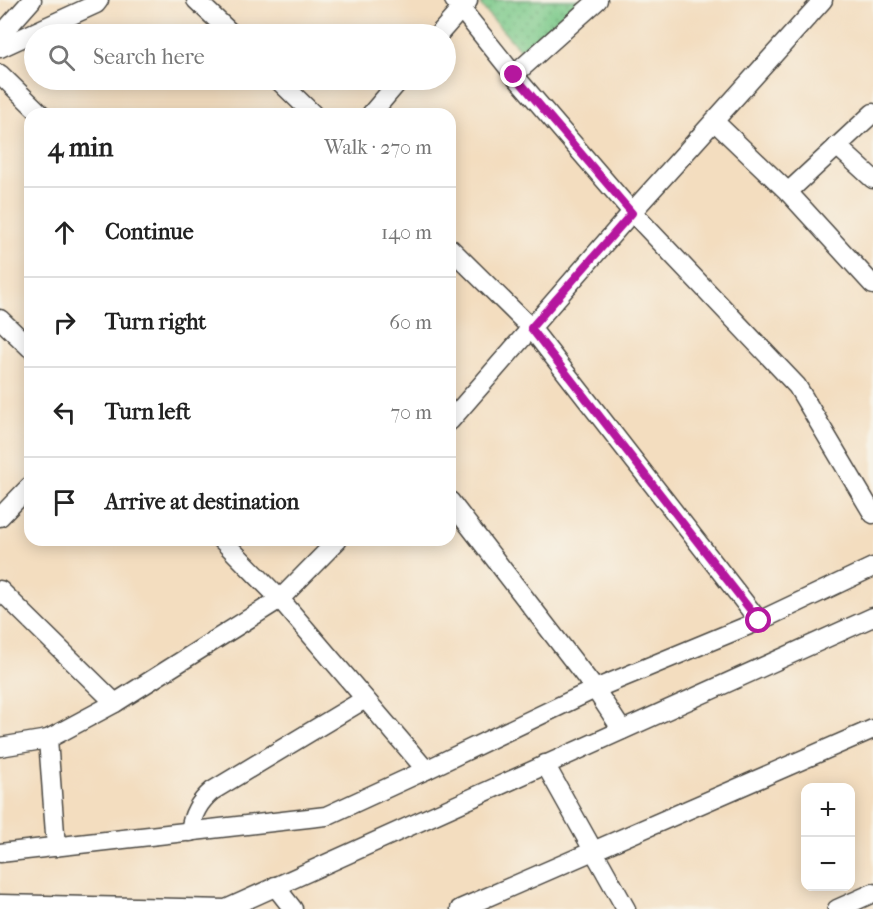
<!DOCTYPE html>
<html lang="en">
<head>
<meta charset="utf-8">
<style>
	body { margin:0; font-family:"IM FELL French Canon",serif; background:#f6f6f6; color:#222 }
	.controls { position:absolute; right:18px; bottom:18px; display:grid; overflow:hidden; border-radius:12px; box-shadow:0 3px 15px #0003 }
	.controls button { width:54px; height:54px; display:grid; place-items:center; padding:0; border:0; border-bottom:2px solid #e0e0e0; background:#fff; color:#222; font:30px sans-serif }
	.stop { position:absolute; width:18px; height:18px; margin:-14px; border:4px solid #b5179e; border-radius:50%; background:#fff }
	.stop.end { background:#b5179e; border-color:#fff; box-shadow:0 2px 6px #0008 }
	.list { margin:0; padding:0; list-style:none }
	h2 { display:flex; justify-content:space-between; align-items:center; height:78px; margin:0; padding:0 24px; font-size:26px }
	h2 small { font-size:20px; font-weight:400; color:#767676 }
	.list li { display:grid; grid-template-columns:39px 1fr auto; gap:18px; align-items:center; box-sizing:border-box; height:90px; padding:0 24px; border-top:2px solid #e0e0e0 }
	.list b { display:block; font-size:22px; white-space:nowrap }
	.list em { font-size:20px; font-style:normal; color:#767676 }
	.icon { flex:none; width:33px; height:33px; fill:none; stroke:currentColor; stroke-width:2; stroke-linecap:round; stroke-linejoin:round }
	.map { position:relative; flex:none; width:873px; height:909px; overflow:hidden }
	.search { position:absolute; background:#fff; box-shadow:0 3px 15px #0003; left:24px; top:24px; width:432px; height:66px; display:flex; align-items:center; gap:15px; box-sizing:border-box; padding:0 21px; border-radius:33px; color:#767676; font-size:22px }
	.panel { position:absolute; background:#fff; box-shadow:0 3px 15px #0003; left:24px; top:108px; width:432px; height:438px; border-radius:18px }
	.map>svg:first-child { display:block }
	.grass { fill:url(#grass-dots); stroke:#527a5a; stroke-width:1.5 }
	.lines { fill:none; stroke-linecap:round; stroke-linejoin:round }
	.minor-casing { stroke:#494641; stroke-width:21 }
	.minor { stroke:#fff; stroke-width:18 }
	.route { stroke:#b5179e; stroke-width:8 }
</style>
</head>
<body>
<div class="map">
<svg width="873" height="909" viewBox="0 0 873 909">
	<defs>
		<pattern id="grass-dots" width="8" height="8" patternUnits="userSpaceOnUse" patternTransform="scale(1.5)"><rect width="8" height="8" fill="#7ac989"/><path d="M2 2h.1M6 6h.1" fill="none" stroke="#64a370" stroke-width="1.8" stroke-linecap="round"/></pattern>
	</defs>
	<rect width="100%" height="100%" fill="#f7f3e8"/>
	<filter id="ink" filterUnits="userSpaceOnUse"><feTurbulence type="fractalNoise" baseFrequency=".0167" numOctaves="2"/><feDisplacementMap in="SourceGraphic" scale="12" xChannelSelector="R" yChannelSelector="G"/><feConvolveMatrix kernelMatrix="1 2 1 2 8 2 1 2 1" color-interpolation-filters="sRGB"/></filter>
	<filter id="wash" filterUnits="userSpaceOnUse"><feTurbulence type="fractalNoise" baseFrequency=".008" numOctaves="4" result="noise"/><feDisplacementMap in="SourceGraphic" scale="24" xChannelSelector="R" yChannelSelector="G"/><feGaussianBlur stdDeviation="1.35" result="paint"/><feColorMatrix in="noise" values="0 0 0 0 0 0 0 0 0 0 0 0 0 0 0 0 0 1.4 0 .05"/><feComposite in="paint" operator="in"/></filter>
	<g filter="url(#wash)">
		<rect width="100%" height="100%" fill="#f3ddbf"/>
		<path class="grass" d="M484 0H579L522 52 480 5Z"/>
	</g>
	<g filter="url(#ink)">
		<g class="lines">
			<defs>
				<g id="minor">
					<path d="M196 0 232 34"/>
					<path d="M454 0 514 75 632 212 797 386 873 514"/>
					<path d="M439 34 468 1"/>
					<path d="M0 36 32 0"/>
					<path d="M0 48 96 4 99 0"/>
					<path d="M0 74 41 114"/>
					<path d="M514 75 598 0"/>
					<path d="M278 80 313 114"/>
					<path d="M371 114 400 80"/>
					<path d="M714 121 788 192 873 285"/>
					<path d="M837 146 873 179"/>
					<path d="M788 192 873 113"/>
					<path d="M450 248 531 328 759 621"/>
					<path d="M0 319 30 348"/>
					<path d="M450 421 632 212 823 0"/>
					<path d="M450 501 595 689 622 730"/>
					<path d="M0 517 30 486"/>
					<path d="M222 540 280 599 426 770"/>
					<path d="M0 590 115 703"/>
					<path d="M48 739 56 847"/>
					<path d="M0 747 48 739 115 703 280 599 338 540"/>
					<path d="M545 764 626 909"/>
					<path d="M190 832C192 814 199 802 212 791L365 699"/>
					<path d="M0 853 326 816 426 770 595 689 759 621 873 567"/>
					<path d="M275 886 293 909"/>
					<path d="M0 904 226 909 873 617"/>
					<path d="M460 909 873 729"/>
					<path d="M837 909 873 893"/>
				</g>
			</defs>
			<use href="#minor" class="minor-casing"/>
			<use href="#minor" class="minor"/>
		</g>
	</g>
	<g class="lines" filter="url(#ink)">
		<path class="route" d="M514 75 632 213 531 328 759 621"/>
	</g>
</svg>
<div class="controls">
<button>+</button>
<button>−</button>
</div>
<div class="stop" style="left:759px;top:621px"></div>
<div class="stop end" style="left:514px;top:75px"></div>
<div class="search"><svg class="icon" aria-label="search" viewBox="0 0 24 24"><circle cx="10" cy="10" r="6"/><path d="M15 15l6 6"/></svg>Search here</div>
<section class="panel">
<h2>4 min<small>Walk · 270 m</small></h2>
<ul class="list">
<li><svg class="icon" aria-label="ahead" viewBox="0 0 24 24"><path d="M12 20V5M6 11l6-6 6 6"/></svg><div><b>Continue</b></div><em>140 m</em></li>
<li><svg class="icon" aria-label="right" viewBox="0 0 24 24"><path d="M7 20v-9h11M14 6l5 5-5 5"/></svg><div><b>Turn right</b></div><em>60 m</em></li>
<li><svg class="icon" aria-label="left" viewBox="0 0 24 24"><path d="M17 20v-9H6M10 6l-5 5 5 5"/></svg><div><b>Turn left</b></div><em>70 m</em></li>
<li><svg class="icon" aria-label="arrive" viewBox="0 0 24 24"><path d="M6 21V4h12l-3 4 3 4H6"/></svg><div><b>Arrive at destination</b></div></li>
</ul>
</section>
</div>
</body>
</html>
